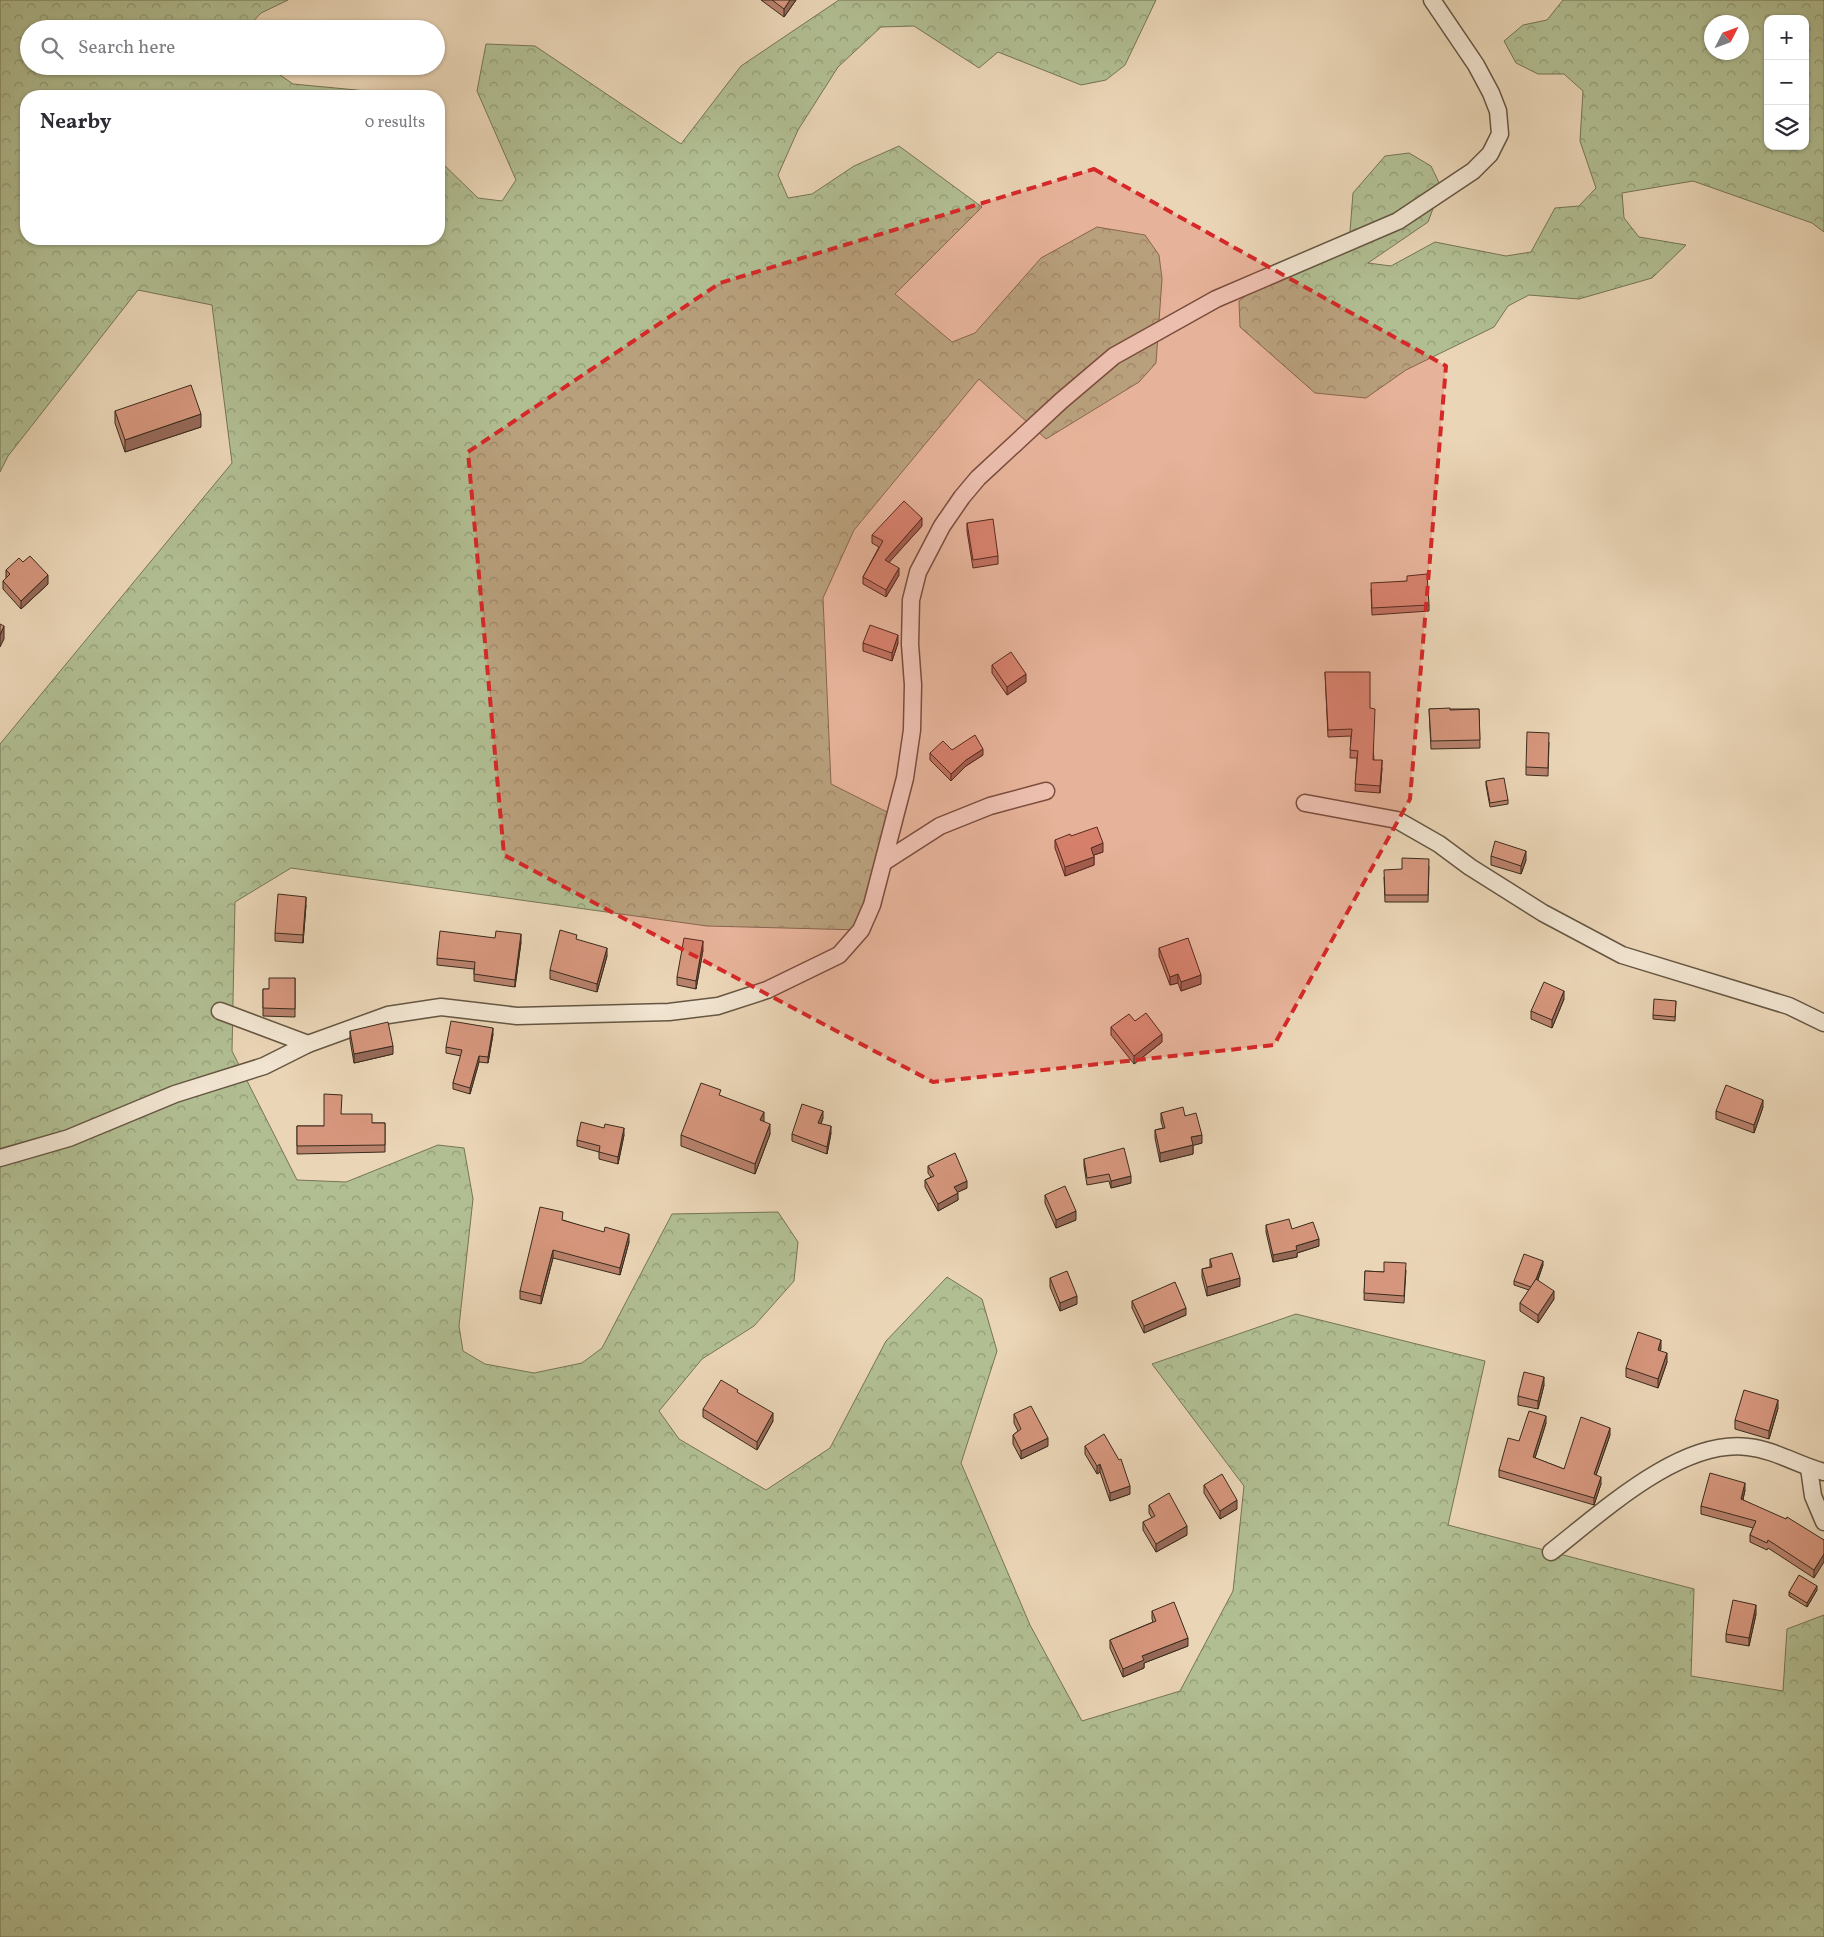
<!DOCTYPE html>
<html lang="en">
<head>
<meta charset="utf-8">
<style>
	body { margin:0; font-family:Vollkorn,serif; background:#f2f2f3; color:#2b2b33 }
	.controls { position:absolute; right:15px; top:15px; display:grid; overflow:hidden; border-radius:10px; box-shadow:0 1px 4px #0004 }
	.controls button { width:45px; height:45px; display:grid; place-items:center; padding:0; border:0; border-bottom:1px solid #e1e1e2; background:#fff; color:#2b2b33; font:25px sans-serif }
	.compass { position:absolute; left:1704px; top:15px; width:45px; height:45px; border-radius:50%; background:#fff; box-shadow:0 1px 4px #0004; rotate:48deg }
	.list { margin:0; padding:0; list-style:none }
	h2 { display:flex; justify-content:space-between; align-items:center; height:65px; margin:0; padding:0 20px; font-size:21px }
	h2 small { font-size:16px; font-weight:400; color:#7c7c81 }
	.icon { flex:none; width:28px; height:28px; fill:none; stroke:currentColor; stroke-width:2; stroke-linecap:round; stroke-linejoin:round }
	.map { position:relative; flex:none; width:1824px; height:1937px; overflow:hidden }
	.search { position:absolute; background:#fff; box-shadow:0 1px 4px #0004; left:20px; top:20px; width:425px; height:55px; display:flex; align-items:center; gap:12px; box-sizing:border-box; padding:0 18px; border-radius:28px; color:#7c7c81; font-size:19px }
	.panel { position:absolute; background:#fff; box-shadow:0 1px 4px #0004; left:20px; top:90px; width:425px; height:155px; border-radius:20px }
	.map>svg:first-child { display:block }
	.forest { fill:url(#forest-crowns); stroke:#767457; fill-rule:evenodd }
	.lines { fill:none; stroke-linecap:round; stroke-linejoin:round }
	.minor-casing { stroke:#665642; stroke-width:19 }
	.minor { stroke:#f1e4d0; stroke-width:16 }
	.wall { fill:#b8816c; stroke:#3a2b1c }
	.shaded-wall { fill:#966958; stroke:#3a2b1c }
	.building { fill:#d6967d; stroke:#3a2b1c }
	.marked { fill:#d62828; fill-opacity:0.2; stroke:#d62828; stroke-width:4; stroke-dasharray:10 6; stroke-linejoin:round }
</style>
</head>
<body>
<div class="map">
<svg width="1824" height="1937" viewBox="0 0 1824 1937">
	<defs>
		<pattern id="forest-crowns" width="20" height="18" patternUnits="userSpaceOnUse" patternTransform="scale(1.25)"><rect width="20" height="18" fill="#b1be92"/><path d="M2 6a3 3 0 1 1 6 0M12 15a3 3 0 1 1 6 0" fill="none" stroke="#919b76"/></pattern>
	</defs>
	<rect width="100%" height="100%" fill="#ead5b6"/>
	<filter id="stains"><feTurbulence type="fractalNoise" baseFrequency=".004" numOctaves="4"/><feColorMatrix values="0 0 0 0 .2 0 0 0 0 .09 0 0 0 0 .02 0 0 0 .5 -.17"/></filter>
	<radialGradient id="worn" r=".72"><stop offset=".6" stop-color="#630" stop-opacity="0"/><stop offset="1" stop-color="#630" stop-opacity=".3"/></radialGradient>
	<g class="forest">
		<path d="M0 0H288L261 13 246 29H29V66H267L293 84 367 91 372 96H26V239H439V160L478 198 502 201 516 180 477 91 486 44 535 46 681 144 741 66 839 0H1156L1125 65 1106 80 1081 85 998 52 979 68 914 26 881 27 838 67 798 130 778 175 788 198 812 194 854 166 899 146 982 207 895 294 952 342 975 333 1041 258 1097 227 1145 235 1159 255 1162 279 1156 363 1139 382 1046 439 979 379 854 530 823 598 831 784 895 816 861 930 707 926 291 868 235 902 232 1051 297 1180 346 1182 438 1145 464 1148 473 1199 459 1326 463 1351 485 1364 534 1373 582 1363 602 1348 672 1214 778 1212 798 1242 794 1281 754 1326 702 1359 659 1411 679 1439 766 1490 830 1448 886 1341 947 1277 982 1299 997 1351 961 1463 1030 1625 1082 1721 1180 1691 1233 1591 1244 1486 1152 1364 1296 1314 1485 1361 1448 1525 1694 1589 1691 1676 1783 1691 1787 1629 1824 1615V1937H0V744L232 463 212 305 138 290 8 456 0 472Z"/>
		<path d="M1563 0H1824V232L1812 223 1693 181 1622 193 1624 218 1639 237 1686 245 1652 278 1579 299 1529 295 1508 306 1494 327 1406 370 1366 398 1315 393 1240 327 1239 301 1259 285 1349 244 1353 193 1385 156 1409 153 1431 166 1441 187 1428 222 1368 263 1391 266 1435 242 1506 256 1531 252 1555 208 1579 206 1596 188 1580 141 1583 91 1564 74H1538L1516 63 1504 41 1523 25 1547 20ZM1768 19H1805V146H1768ZM1712 22H1742V52H1712Z"/>
	</g>
	<g class="lines">
		<defs>
			<g id="minor">
				<path d="M1305 803 1397 820 1439 844 1470 867 1543 913 1622 955 1789 1006 1824 1023"/>
				<path d="M884 862 940 826 990 806 1046 791"/>
				<path d="M220 1011 308 1044"/>
				<path d="M0 1158 69 1138 175 1094 264 1066 308 1044 388 1015 441 1007 517 1016 669 1012 718 1006 767 990 839 955 861 930 872 905 905 778 912 730 913 685 910 644 911 600 918 572 942 526 962 497 978 478 1061 401 1114 356 1216 299 1398 221 1473 171 1490 154 1500 134 1498 111 1491 93 1476 65 1432 0"/>
				<path d="M1809 1468 1813 1496 1824 1522"/>
				<path d="M1551 1552C1601 1513 1681 1438 1748 1447 1775 1450 1798 1465 1824 1472"/>
			</g>
		</defs>
		<use href="#minor" class="minor-casing"/>
		<use href="#minor" class="minor"/>
	</g>
	<g class="wall">
		<path d="M761 0H796L784 17Z"/>
		<path d="M115 411 201 427 125 452 115 423Z"/>
		<path d="M967 523 998 556V564L973 568 967 531Z"/>
		<path d="M922 526 889 562 899 575 886 597 863 584V577L879 547 872 543V535Z"/>
		<path d="M23 562 48 584 21 609 3 589V581L6 578V570Z"/>
		<path d="M1407 581 1429 605V611L1372 615 1371 589Z"/>
		<path d="M863 643H898L892 661 863 651Z"/>
		<path d="M992 665 1026 682 1007 695 992 673Z"/>
		<path d="M1325 672 1370 708 1374 760 1382 768 1380 793 1355 791 1357 758H1350L1351 736 1328 737Z"/>
		<path d="M1429 709H1479L1480 748 1431 749Z"/>
		<path d="M1549 742 1548 776 1526 775V767Z"/>
		<path d="M952 750 983 755 966 766 951 781 930 760V753Z"/>
		<path d="M1486 781 1508 800V804L1490 807 1486 785Z"/>
		<path d="M1071 836 1103 852 1094 855V865L1065 876 1055 848V840Z"/>
		<path d="M1491 856 1526 860 1521 874 1491 865Z"/>
		<path d="M1429 866 1428 902H1385L1384 877 1402 869Z"/>
		<path d="M306 905 303 943 275 941V933Z"/>
		<path d="M577 940 607 956 597 992 550 979V970Z"/>
		<path d="M521 942 515 987 474 981V969L437 965V958Z"/>
		<path d="M1159 948 1201 984 1181 991 1178 983 1170 985 1159 956Z"/>
		<path d="M703 950 696 989 677 985V977Z"/>
		<path d="M295 978V1017L263 1016V989H269Z"/>
		<path d="M1564 999 1552 1028 1531 1019V1011Z"/>
		<path d="M1676 1001 1675 1021 1653 1019V1015Z"/>
		<path d="M1135 1021 1162 1042 1134 1064 1111 1035V1027Z"/>
		<path d="M350 1031 393 1054 354 1063 350 1040Z"/>
		<path d="M493 1034 488 1063 479 1062 470 1094 453 1089V1083L461 1056 446 1053V1047Z"/>
		<path d="M721 1096 764 1121 770 1134 755 1174 681 1146V1135Z"/>
		<path d="M1763 1107 1754 1133 1716 1119V1111Z"/>
		<path d="M1161 1113 1185 1116 1202 1143 1193 1145V1154L1160 1162 1155 1138V1130L1163 1128 1161 1121Z"/>
		<path d="M341 1114 372 1123H385V1152L297 1154V1126H324Z"/>
		<path d="M823 1118 821 1124 831 1133 827 1154 792 1141V1134Z"/>
		<path d="M624 1135 618 1164 599 1159V1152L577 1146V1140Z"/>
		<path d="M1084 1159 1131 1183 1111 1188 1109 1181 1087 1185 1084 1166Z"/>
		<path d="M928 1166 967 1188 957 1192 958 1200 938 1211 925 1187V1180L931 1177 928 1173Z"/>
		<path d="M1045 1195 1076 1220 1056 1228 1045 1203Z"/>
		<path d="M563 1220 629 1242 620 1275 553 1258 541 1304 520 1299V1291Z"/>
		<path d="M1266 1225 1292 1229 1319 1246 1297 1253V1257L1273 1262 1266 1232Z"/>
		<path d="M1210 1259 1240 1286 1207 1296 1202 1277V1269L1210 1267Z"/>
		<path d="M1543 1265 1538 1280 1554 1299 1538 1323 1520 1311V1303L1529 1290 1514 1285V1281Z"/>
		<path d="M1406 1270 1404 1303 1364 1300 1365 1271 1384 1272Z"/>
		<path d="M1050 1278 1077 1304 1060 1311 1050 1287Z"/>
		<path d="M1132 1301 1186 1315 1144 1333 1132 1308Z"/>
		<path d="M1661 1348 1660 1351 1667 1362 1658 1388 1626 1377V1368Z"/>
		<path d="M1544 1385 1538 1409 1518 1405V1396Z"/>
		<path d="M738 1393 773 1421 757 1450 703 1417V1409Z"/>
		<path d="M1778 1408 1769 1439 1735 1429V1420Z"/>
		<path d="M1014 1414 1048 1446 1021 1459 1013 1444V1435L1018 1431 1014 1423Z"/>
		<path d="M1546 1423 1535 1458 1564 1469 1610 1435 1596 1475 1601 1484 1594 1505 1499 1477V1470L1519 1441Z"/>
		<path d="M1085 1446 1130 1494 1110 1501 1100 1472 1097 1474 1085 1454Z"/>
		<path d="M1204 1485 1237 1509 1220 1519 1204 1493Z"/>
		<path d="M1745 1490 1743 1500 1824 1540 1814 1578 1768 1548 1767 1550 1750 1542V1535L1753 1528 1701 1514V1506Z"/>
		<path d="M1149 1505 1187 1535 1156 1552 1143 1530V1522L1152 1518 1149 1513Z"/>
		<path d="M1817 1590 1807 1607 1789 1596V1592Z"/>
		<path d="M1152 1611 1188 1646 1144 1663V1668L1123 1677 1110 1648V1640L1153 1622 1152 1619Z"/>
		<path d="M1756 1614 1749 1646 1726 1642V1634Z"/>
	</g>
	<g class="shaded-wall">
		<path d="M790 0H796L784 17V9Z"/>
		<path d="M201 414V427L125 452V440Z"/>
		<path d="M922 518V526L885 567V560Z"/>
		<path d="M899 568V575L886 597V590Z"/>
		<path d="M48 575V584L21 609V601Z"/>
		<path d="M4 626V639L0 647V635Z"/>
		<path d="M898 635V643L892 661V653Z"/>
		<path d="M1026 674V682L1007 695V687Z"/>
		<path d="M983 749V755L966 766 951 781V774L966 760Z"/>
		<path d="M1382 760V768L1380 793V786Z"/>
		<path d="M1103 843V852L1091 856V848Z"/>
		<path d="M1526 851V860L1521 874V866Z"/>
		<path d="M1094 857V865L1065 876V867Z"/>
		<path d="M306 897V905L303 943V935Z"/>
		<path d="M521 934V942L515 987V980Z"/>
		<path d="M703 941V950L696 989V981Z"/>
		<path d="M607 948V956L597 992V984Z"/>
		<path d="M1178 974V983L1170 985V977Z"/>
		<path d="M1201 975V984L1181 991V982Z"/>
		<path d="M1564 991V999L1552 1028V1020Z"/>
		<path d="M493 1028V1034L488 1063V1057Z"/>
		<path d="M1162 1034V1042L1134 1064V1056Z"/>
		<path d="M393 1046V1054L354 1063V1054Z"/>
		<path d="M479 1056V1062L470 1094V1088Z"/>
		<path d="M1763 1100V1107L1754 1133V1125Z"/>
		<path d="M823 1111V1118L818 1131V1123Z"/>
		<path d="M764 1112V1122L760 1120Z"/>
		<path d="M770 1124V1134L755 1174V1164Z"/>
		<path d="M831 1126V1133L827 1154V1147Z"/>
		<path d="M624 1128V1135L618 1164V1157Z"/>
		<path d="M1202 1135V1143L1191 1146V1137Z"/>
		<path d="M1193 1145V1154L1160 1162V1153Z"/>
		<path d="M1131 1176V1183L1111 1188V1181Z"/>
		<path d="M967 1181V1188L954 1194V1187Z"/>
		<path d="M958 1193V1200L938 1211V1204Z"/>
		<path d="M1076 1211V1220L1056 1228V1220Z"/>
		<path d="M629 1234V1242L620 1275V1268Z"/>
		<path d="M1319 1239V1246L1297 1253V1257L1273 1262V1255L1296 1246Z"/>
		<path d="M553 1250V1258L541 1304V1296Z"/>
		<path d="M1543 1261V1265L1533 1292V1288Z"/>
		<path d="M1240 1278V1286L1207 1296V1287Z"/>
		<path d="M1554 1291V1299L1538 1323V1315Z"/>
		<path d="M1077 1296V1304L1060 1311V1303Z"/>
		<path d="M1186 1308V1315L1144 1333V1326Z"/>
		<path d="M1661 1340V1348L1658 1359V1350Z"/>
		<path d="M1667 1353V1362L1658 1388V1379Z"/>
		<path d="M1544 1377V1385L1538 1409V1401Z"/>
		<path d="M1778 1400V1408L1769 1439V1431Z"/>
		<path d="M773 1413V1421L757 1450V1442Z"/>
		<path d="M1546 1416V1423L1533 1464V1457Z"/>
		<path d="M1610 1428V1435L1594 1481V1474Z"/>
		<path d="M1048 1438V1446L1021 1459V1451Z"/>
		<path d="M1100 1464V1472L1097 1474V1466Z"/>
		<path d="M1601 1477V1484L1594 1505V1498Z"/>
		<path d="M1745 1483V1490L1741 1507V1499Z"/>
		<path d="M1130 1486V1494L1110 1501V1493Z"/>
		<path d="M1237 1500V1509L1220 1519V1511Z"/>
		<path d="M1187 1526V1535L1156 1552V1544Z"/>
		<path d="M1824 1554V1562L1814 1578V1570Z"/>
		<path d="M1817 1586V1590L1807 1607V1603Z"/>
		<path d="M1756 1605V1614L1749 1646V1638Z"/>
		<path d="M1188 1638V1646L1144 1663V1668L1123 1677V1669L1142 1656Z"/>
	</g>
	<g class="building">
		<path d="M772 0H790L784 9Z"/>
		<path d="M191 385 201 414 125 440 115 411Z"/>
		<path d="M904 501 922 518 885 560 899 568 886 590 863 577 883 541 872 535Z"/>
		<path d="M993 519 998 556 973 560 967 523Z"/>
		<path d="M30 556 48 575 21 601 3 581 10 574 6 570 19 558 23 562Z"/>
		<path d="M1427 574 1429 605 1372 608 1371 583 1407 581V576Z"/>
		<path d="M0 624 4 626 0 635Z"/>
		<path d="M870 625 898 635 892 653 863 643Z"/>
		<path d="M1011 652 1026 674 1007 687 992 665Z"/>
		<path d="M1325 672H1370V708L1375 709 1373 760H1382L1380 786 1355 784 1358 751 1350 750 1352 729 1328 730Z"/>
		<path d="M1450 708V710L1479 709 1480 740 1431 741 1429 709Z"/>
		<path d="M1527 732 1549 733 1548 768 1526 767Z"/>
		<path d="M975 735 983 749 966 760 951 774 930 753 943 741 952 750Z"/>
		<path d="M1504 778 1508 800 1490 803 1486 781Z"/>
		<path d="M1097 827 1103 843 1091 848 1094 857 1065 867 1055 840 1070 834 1071 836Z"/>
		<path d="M1495 841 1526 851 1521 866 1491 856Z"/>
		<path d="M1402 858 1429 859 1428 895H1385L1384 870 1402 869Z"/>
		<path d="M278 894 306 897 303 935 275 933Z"/>
		<path d="M560 930 577 935 576 939 607 948 597 984 550 970Z"/>
		<path d="M440 931 495 938 496 931 521 934 515 980 474 974 475 962 437 958Z"/>
		<path d="M684 938 703 941 696 981 677 977Z"/>
		<path d="M1188 938 1201 975 1181 982 1178 974 1170 977 1159 948Z"/>
		<path d="M269 978H295V1009L263 1008V989H269Z"/>
		<path d="M1544 982 1564 991 1552 1020 1531 1011Z"/>
		<path d="M1654 999 1676 1001 1675 1017 1653 1015Z"/>
		<path d="M1146 1013 1162 1034 1134 1056 1111 1027 1129 1014 1135 1021Z"/>
		<path d="M451 1021 493 1028 488 1057 479 1056 470 1088 453 1083 462 1050 446 1047Z"/>
		<path d="M388 1022 393 1046 354 1054 350 1031Z"/>
		<path d="M701 1083 721 1090 719 1095 764 1112 760 1120 770 1124 755 1164 681 1135Z"/>
		<path d="M1726 1085 1763 1100 1754 1125 1716 1111Z"/>
		<path d="M324 1094 342 1095 341 1114H372V1123H385V1145L297 1146V1126H324Z"/>
		<path d="M802 1104 823 1111 818 1123 831 1126 827 1147 792 1134Z"/>
		<path d="M1183 1107 1185 1116 1196 1113 1202 1135 1191 1137 1193 1145 1160 1153 1155 1130 1165 1128 1161 1113Z"/>
		<path d="M581 1122 604 1128 605 1124 624 1128 618 1157 599 1152 600 1146 577 1140Z"/>
		<path d="M1124 1148 1131 1176 1111 1181 1109 1174 1087 1178 1084 1159Z"/>
		<path d="M955 1153 967 1181 954 1187 958 1193 938 1204 925 1180 934 1176 928 1166Z"/>
		<path d="M1065 1186 1076 1211 1056 1220 1045 1195Z"/>
		<path d="M540 1207 563 1212 562 1220 604 1232 605 1227 629 1234 620 1268 553 1250 541 1296 520 1291Z"/>
		<path d="M1289 1219 1292 1229 1313 1222 1319 1239 1296 1246 1297 1250 1273 1255 1266 1225Z"/>
		<path d="M1232 1253 1240 1278 1207 1287 1202 1269 1212 1267 1210 1259Z"/>
		<path d="M1524 1254 1543 1261 1536 1279 1531 1287 1514 1281Z"/>
		<path d="M1384 1262 1406 1263 1404 1296 1364 1293 1365 1271 1384 1272Z"/>
		<path d="M1067 1271 1077 1296 1060 1303 1050 1278Z"/>
		<path d="M1536 1279 1554 1291 1538 1315 1520 1303Z"/>
		<path d="M1175 1282 1186 1308 1144 1326 1132 1301Z"/>
		<path d="M1638 1332 1661 1340 1658 1350 1667 1353 1658 1379 1626 1368Z"/>
		<path d="M1524 1372 1544 1377 1538 1401 1518 1396Z"/>
		<path d="M721 1380 738 1390 737 1392 773 1413 757 1442 703 1409Z"/>
		<path d="M1744 1390 1778 1400 1769 1431 1735 1420Z"/>
		<path d="M1031 1406 1048 1438 1021 1451 1013 1435 1021 1429 1014 1414Z"/>
		<path d="M1529 1411 1546 1416 1533 1457 1564 1469 1581 1417 1610 1428 1594 1474 1601 1477 1594 1498 1499 1470 1508 1438 1519 1441Z"/>
		<path d="M1104 1434 1119 1460 1121 1459 1130 1486 1110 1493 1100 1464 1097 1466 1085 1446Z"/>
		<path d="M1710 1473 1745 1483 1741 1499 1786 1519 1787 1517 1824 1540V1554L1814 1570 1768 1540 1767 1543 1750 1535 1756 1521 1701 1506Z"/>
		<path d="M1222 1474 1237 1500 1220 1511 1204 1485Z"/>
		<path d="M1169 1493 1187 1526 1156 1544 1143 1522 1155 1516 1149 1505Z"/>
		<path d="M1799 1575 1817 1586 1807 1603 1789 1592Z"/>
		<path d="M1733 1600 1756 1605 1749 1638 1726 1634Z"/>
		<path d="M1174 1602 1188 1638 1142 1656 1144 1660 1123 1669 1110 1640 1156 1621 1152 1611Z"/>
	</g>
	<path class="marked" d="M1094 169 1446 366 1410 799 1274 1045 933 1082 504 855 468 452 720 283Z"/>
	<rect width="100%" height="100%" filter="url(#stains)"/>
	<rect width="100%" height="100%" fill="url(#worn)"/>
</svg>
<div class="controls">
<button>+</button>
<button>−</button>
<button><svg class="icon" aria-label="layers" viewBox="0 0 24 24"><path d="M12 4l9 5-9 5-9-5zM3 14l9 5 9-5"/></svg></button>
</div>
<svg class="compass" viewBox="-18 -18 36 36"><path d="M0-13l5 13h-10z" fill="#e53935"/><path d="M0 13l5-13h-10z" fill="#7c7c81"/></svg>
<div class="search"><svg class="icon" aria-label="search" viewBox="0 0 24 24"><circle cx="10" cy="10" r="6"/><path d="M15 15l6 6"/></svg>Search here</div>
<section class="panel">
<h2>Nearby<small>0 results</small></h2>
<ul class="list">
</ul>
</section>
</div>
</body>
</html>
